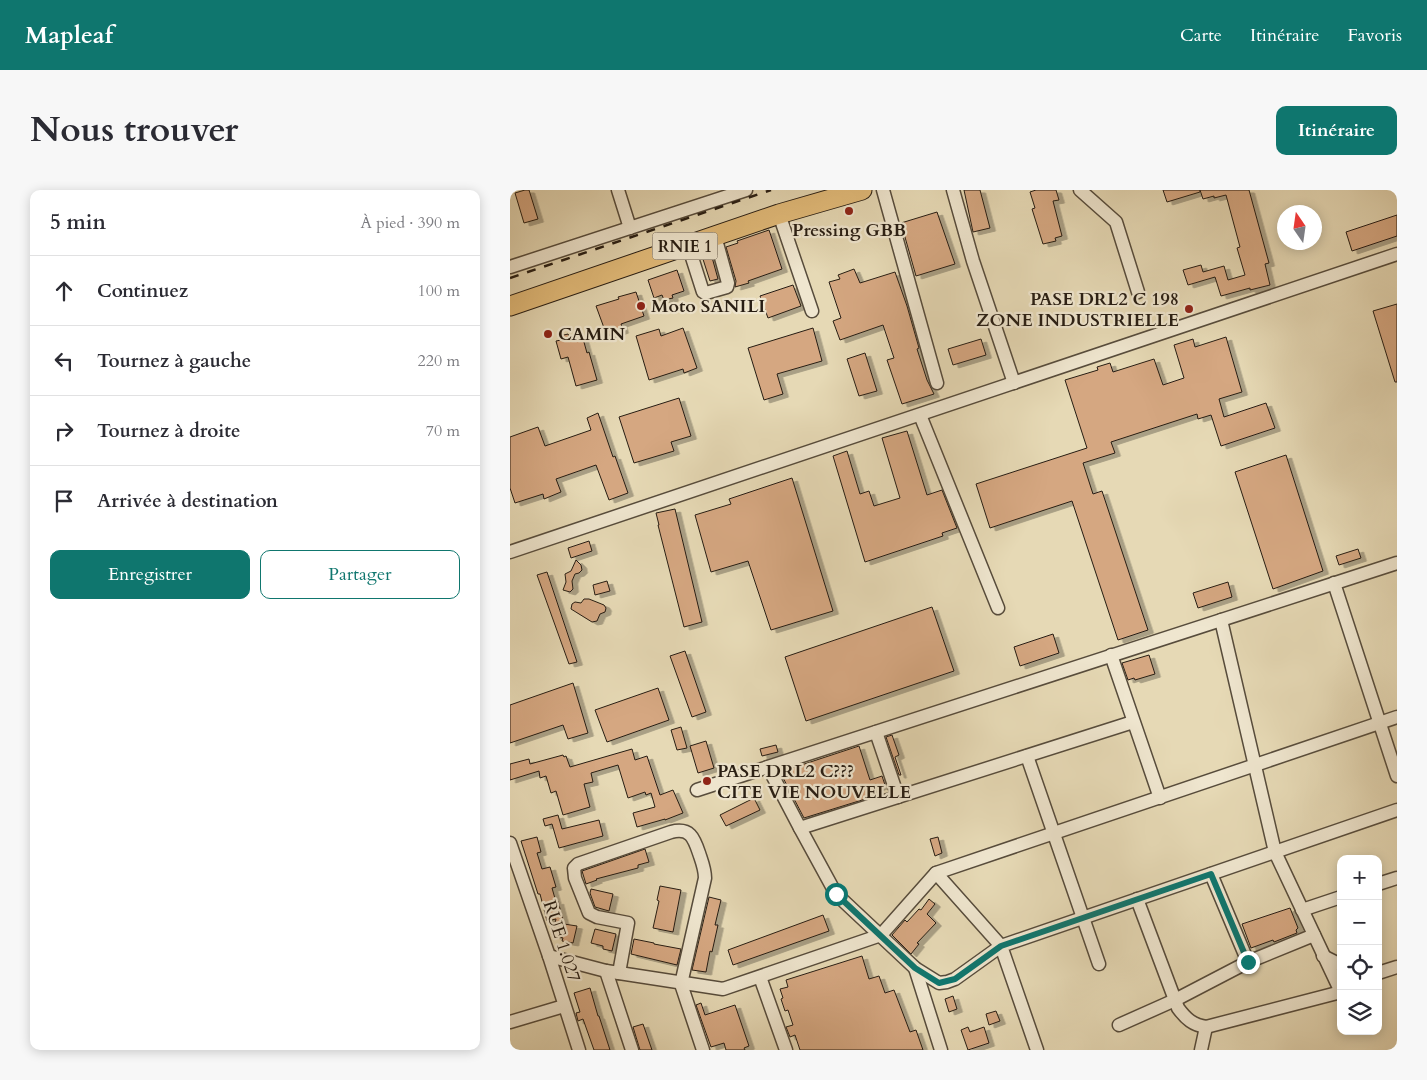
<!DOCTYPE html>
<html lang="fr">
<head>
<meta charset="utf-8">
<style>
	body { margin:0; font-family:Cardo,serif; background:#f7f7f7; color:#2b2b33 }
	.controls { position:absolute; right:15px; bottom:15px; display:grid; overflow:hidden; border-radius:10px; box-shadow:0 2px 12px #0003 }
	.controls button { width:45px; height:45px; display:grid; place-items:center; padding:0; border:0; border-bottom:1px solid #e1e1e2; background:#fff; color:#2b2b33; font:25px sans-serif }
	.compass { position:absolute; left:767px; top:15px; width:45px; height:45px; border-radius:50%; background:#fff; box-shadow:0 2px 12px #0003; rotate:347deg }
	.stop { position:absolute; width:15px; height:15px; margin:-11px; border:4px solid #0f766e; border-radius:50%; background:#fff }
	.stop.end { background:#0f766e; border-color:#fff; box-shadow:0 1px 5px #0008 }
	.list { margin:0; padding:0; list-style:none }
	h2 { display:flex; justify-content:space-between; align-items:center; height:65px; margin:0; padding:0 20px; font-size:21px }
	h2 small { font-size:16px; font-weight:400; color:#7c7c81 }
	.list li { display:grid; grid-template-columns:32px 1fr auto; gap:15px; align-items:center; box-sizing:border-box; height:70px; padding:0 20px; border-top:1px solid #e1e1e2 }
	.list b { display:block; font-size:19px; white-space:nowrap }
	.list em { font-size:16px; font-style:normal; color:#7c7c81 }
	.actions { display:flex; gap:10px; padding:15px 20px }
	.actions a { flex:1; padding:11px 0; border:1px solid #0f766e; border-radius:10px; text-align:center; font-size:18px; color:#0f766e }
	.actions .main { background:#0f766e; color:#fff }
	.icon { flex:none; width:28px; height:28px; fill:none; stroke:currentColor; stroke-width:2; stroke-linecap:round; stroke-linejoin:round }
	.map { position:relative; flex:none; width:887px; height:860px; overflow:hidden; border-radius:10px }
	header { display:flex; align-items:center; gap:30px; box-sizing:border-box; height:70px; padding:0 25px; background:#0f766e; color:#fff }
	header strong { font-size:24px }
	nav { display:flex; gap:28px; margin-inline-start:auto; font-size:18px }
	.intro { display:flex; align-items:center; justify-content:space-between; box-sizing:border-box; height:120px; padding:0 30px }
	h1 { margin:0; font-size:35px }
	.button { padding:12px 22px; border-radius:10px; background:#0f766e; color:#fff; font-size:18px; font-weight:700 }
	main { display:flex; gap:30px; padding:0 30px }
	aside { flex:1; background:#fff; border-radius:10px; box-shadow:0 2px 12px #0003 }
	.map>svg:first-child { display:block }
	.building { fill:#d5a781; stroke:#271d13; filter:url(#shadow) }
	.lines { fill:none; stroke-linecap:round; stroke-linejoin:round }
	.minor-casing { stroke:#574c3c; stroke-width:15 }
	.highway-casing { stroke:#271d13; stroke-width:21 }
	.minor { stroke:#efe6cf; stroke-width:12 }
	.highway { stroke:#e3bc7a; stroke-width:19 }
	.rail { stroke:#271d13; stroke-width:2.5; stroke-dasharray:9 9; stroke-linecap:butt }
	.route { stroke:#0f766e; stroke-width:6 }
	.poi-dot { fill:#8f2418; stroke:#efe6cf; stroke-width:2 }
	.labels { text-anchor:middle; stroke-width:4.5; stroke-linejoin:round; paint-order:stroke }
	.shield { fill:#efe6cf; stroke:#63594b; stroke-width:1 }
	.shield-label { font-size:16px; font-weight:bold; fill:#271d13 }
	.poi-label { font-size:18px; font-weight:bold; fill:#271d13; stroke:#efe6cf; text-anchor:start }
	.street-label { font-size:18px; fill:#271d13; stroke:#efe6cf }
</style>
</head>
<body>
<header>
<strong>Mapleaf</strong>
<nav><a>Carte</a><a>Itinéraire</a><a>Favoris</a></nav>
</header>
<div class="intro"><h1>Nous trouver</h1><a class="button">Itinéraire</a></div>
<main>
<aside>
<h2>5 min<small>À pied · 390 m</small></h2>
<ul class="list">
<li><svg class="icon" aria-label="ahead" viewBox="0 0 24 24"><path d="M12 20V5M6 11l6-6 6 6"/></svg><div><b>Continuez</b></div><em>100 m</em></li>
<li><svg class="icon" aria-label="left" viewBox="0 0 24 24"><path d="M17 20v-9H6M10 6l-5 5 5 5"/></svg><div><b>Tournez à gauche</b></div><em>220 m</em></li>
<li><svg class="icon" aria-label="right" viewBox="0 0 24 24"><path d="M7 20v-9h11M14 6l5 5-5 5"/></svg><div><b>Tournez à droite</b></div><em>70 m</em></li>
<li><svg class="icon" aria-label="arrive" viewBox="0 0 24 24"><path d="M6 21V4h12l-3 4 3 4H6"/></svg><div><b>Arrivée à destination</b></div></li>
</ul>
<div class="actions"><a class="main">Enregistrer</a><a>Partager</a></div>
</aside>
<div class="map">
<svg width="887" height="860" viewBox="0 0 887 860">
	<defs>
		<filter id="shadow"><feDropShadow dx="5.5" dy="3" stdDeviation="0" flood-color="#0004"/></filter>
	</defs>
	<rect width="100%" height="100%" fill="#e6d9b5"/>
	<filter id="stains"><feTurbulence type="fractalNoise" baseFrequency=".004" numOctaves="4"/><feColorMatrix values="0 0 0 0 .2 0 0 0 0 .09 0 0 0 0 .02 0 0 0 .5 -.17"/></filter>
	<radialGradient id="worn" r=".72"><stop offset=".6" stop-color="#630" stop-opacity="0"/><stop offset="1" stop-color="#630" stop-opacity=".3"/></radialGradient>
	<g class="building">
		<path d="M15 0H19L28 29 14 33 5 3Z"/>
		<path d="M454 0H470L480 38 463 42Z"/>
		<path d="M526 0H546L549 10 543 11 552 46 545 48 546 51 533 54 522 19 525 18 520 2Z"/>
		<path d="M653 0H690V2L657 12Z"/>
		<path d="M690 0H739L759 73 755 74 760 95 740 100V98L711 106 705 87 678 95 673 80 691 75 693 82 714 76 718 90 735 85 727 58 730 57 716 5 704 8V6L693 9Z"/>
		<path d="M427 22 445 74 406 86 391 33Z"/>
		<path d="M887 25V46L842 61 836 42Z"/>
		<path d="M259 40 272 79 238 91 239 93 225 97 226 91 216 57 228 53 227 51Z"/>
		<path d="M200 60 208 89 200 91 191 63Z"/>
		<path d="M344 79 350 93 385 82 397 116 409 158 407 159 417 190 424 204 392 214 377 170 384 168 373 135 330 150 323 131 331 128 319 92 330 89 328 85Z"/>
		<path d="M167 80 174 101 162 105 163 108 154 110 152 105 144 108 138 90Z"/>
		<path d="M283 95 291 116 258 128 250 106Z"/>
		<path d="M126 102 134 126 111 134 113 140 97 146 86 116 109 109 108 107Z"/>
		<path d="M887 114V192H885L863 121Z"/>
		<path d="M173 138 187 178 174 183 173 179 139 190 126 146 149 139 151 146Z"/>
		<path d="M303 138 312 171 267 184 273 204 254 210 238 158Z"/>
		<path d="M58 144 60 148 72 145 77 163 79 162 87 190 66 196 58 167 51 169 46 151 51 150 50 146Z"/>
		<path d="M716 147 732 202 709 209 714 227 756 213 765 238 711 256 701 225 688 229 687 224 601 252 605 263 573 273 583 304 592 301 638 440 608 450 562 311 480 338 466 294 577 258 555 190 588 180 587 177 600 173 603 182 644 169 653 195 674 188 664 155 683 149 685 157Z"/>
		<path d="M471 149 476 165 443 175 438 159Z"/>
		<path d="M355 163 367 201 349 206 337 169Z"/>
		<path d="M169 208 181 246 161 252 164 261 124 273 109 227Z"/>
		<path d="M88 223 103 267 105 266 118 303 99 310 86 275 46 289 51 302 34 309 33 304 5 313 0 298V247L28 237 35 256 81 240 77 228Z"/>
		<path d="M397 241 417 305 432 300 447 338 432 343 433 346 355 372 323 266 337 261 350 304 359 301 364 316 390 308 372 248Z"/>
		<path d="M776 265 813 381 763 399 725 282Z"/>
		<path d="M282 288 323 421 261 440 238 371 201 382 185 325 221 314 219 309Z"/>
		<path d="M165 319 192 432 174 437 148 335H149L146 323Z"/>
		<path d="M79 351 82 361 61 368 58 358Z"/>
		<path d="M848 359 851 368 829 375 826 366Z"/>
		<path d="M66 370 71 375 72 380 69 383 65 384 62 391 63 399 60 402 53 400 56 392 55 384 61 381Z"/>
		<path d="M37 382 67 472 59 474 27 385Z"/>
		<path d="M97 391 100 401 85 405 83 395Z"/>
		<path d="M718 392 722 407 688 418 683 403Z"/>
		<path d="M74 409H79L94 415 96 418 95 422 90 424 87 431 82 432 61 419 62 414 65 412 71 413Z"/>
		<path d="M422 417 444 481 296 531 275 467Z"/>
		<path d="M543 444 549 463 510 476 504 457Z"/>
		<path d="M175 461 196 522 182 527 160 466Z"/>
		<path d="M639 465 645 484 625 490 624 488 618 490 612 473Z"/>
		<path d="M63 493 78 543 58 549 53 535 0 553V515Z"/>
		<path d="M148 498 159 530 97 552 85 520Z"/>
		<path d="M171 537 177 558 167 560 161 540Z"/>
		<path d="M382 545 389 565 385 567 391 585H389L376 547Z"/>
		<path d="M196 551 204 578 188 583 180 556Z"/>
		<path d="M266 555 268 562 252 566 250 559Z"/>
		<path d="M349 556 360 590 372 586 375 595 363 599 365 606 294 628 270 582Z"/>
		<path d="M122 559 125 570 137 566 150 605 163 600 173 623 155 630V629L127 637 123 623 145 617 141 603 136 605 135 602 118 608 108 575 81 583 83 592 74 594 80 617 53 625 46 601 41 603 36 586 30 588 29 581 0 590V574L19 569 20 574 53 565 54 567 56 566 60 577Z"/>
		<path d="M244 608 250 620 216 636 210 625Z"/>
		<path d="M48 625 52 639 89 630 93 646 49 658 42 634 35 636 33 629Z"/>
		<path d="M27 647 31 662 27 663 32 679 40 677 46 697 42 698 46 712 48 711 54 734 67 736 63 753 52 751 53 748 42 745 46 729 37 731 30 704H28L11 651Z"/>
		<path d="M428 647 432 663 425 666 420 649Z"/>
		<path d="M135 659 139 672 128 675V678L86 689 87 690 76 694 72 681Z"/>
		<path d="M150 696 171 700 163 742 143 738 149 711 147 710Z"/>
		<path d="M81 699 103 704 99 721 85 717 80 703Z"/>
		<path d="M199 707 211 710 205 735H208L202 762 200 761 196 782 182 780Z"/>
		<path d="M419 709 425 714 417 724 426 733 407 753 409 754 401 764 382 745 395 730 397 732 409 719 411 720Z"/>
		<path d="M780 718 788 738 786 740 787 743 764 752 763 750 741 758 732 734Z"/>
		<path d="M313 725 319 741 223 775 218 760Z"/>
		<path d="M85 739 106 744 102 761 93 759V756L81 753Z"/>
		<path d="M124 749 144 753V754L171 759 167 775 121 764Z"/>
		<path d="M352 766 359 789 369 786 375 803 384 800 400 842 406 840 413 860H290L285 845 280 847 276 837 283 835 278 820 275 821 271 809 273 808 270 799 278 797 276 790Z"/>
		<path d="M80 798 88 826H89L100 860H84L73 829 68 831 66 823 70 822 64 803Z"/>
		<path d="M443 806 447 819 439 822 435 809Z"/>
		<path d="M191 813 195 825 225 815 239 856 234 858 235 860H216L214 853 201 857 186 815Z"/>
		<path d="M486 821 490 831 479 835 476 824Z"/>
		<path d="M133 834 142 860H130L123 837Z"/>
		<path d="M458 837 460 842 474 837 479 853 458 860 451 840Z"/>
	</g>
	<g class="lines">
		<defs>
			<g id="minor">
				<path d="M108 0 120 38"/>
				<path d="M373 0 427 193"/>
				<path d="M443 0 463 71 504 193"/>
				<path d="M570 0 606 32 628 102"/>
				<path d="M269 24 302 121"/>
				<path d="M178 55 193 102 196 103 217 97 218 93 205 46"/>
				<path d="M0 77 236 0"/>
				<path d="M410 225 488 418"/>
				<path d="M0 362 887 64"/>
				<path d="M824 393 887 586"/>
				<path d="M711 430 765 662 831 802"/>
				<path d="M601 465 650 608"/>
				<path d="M366 542 388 607"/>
				<path d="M517 566 589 774"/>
				<path d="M258 577 290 638 326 704 405 778 429 793 437 792 445 789 491 756 426 683"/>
				<path d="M187 600 887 373"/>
				<path d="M290 638 623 532"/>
				<path d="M0 653 39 766 69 860"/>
				<path d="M701 684 738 772"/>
				<path d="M868 694 887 688"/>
				<path d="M627 709 668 818C676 829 683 835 696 837L831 802"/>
				<path d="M792 720 831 707"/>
				<path d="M39 766 96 781 213 799 371 745 426 683 887 527"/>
				<path d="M813 766 831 775"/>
				<path d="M405 778 431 860"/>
				<path d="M96 781 122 860"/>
				<path d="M109 783 118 733 87 727 79 723 65 688 64 678 68 674 161 642C180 637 184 648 189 663 192 672 195 679 195 688L171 794 193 860"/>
				<path d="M868 783 887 777"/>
				<path d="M250 787 276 860"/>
				<path d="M0 832 54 816"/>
				<path d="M609 835 665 810 738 772 804 745"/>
				<path d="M527 860 491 756 887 620"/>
				<path d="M691 860 696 837"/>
			</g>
			<path id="highway" d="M0 116 269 24 352 0"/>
		</defs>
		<use href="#minor" class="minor-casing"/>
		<use href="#highway" class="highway-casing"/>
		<use href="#minor" class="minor"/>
		<use href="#highway" class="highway"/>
		<path class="rail" d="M0 88 261 0"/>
	</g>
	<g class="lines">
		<path class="route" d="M326 704 405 778 429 793 445 789 491 756 701 684 738 772"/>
	</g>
	<g class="poi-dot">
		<circle cx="339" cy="21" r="5"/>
		<circle cx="131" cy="116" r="5"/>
		<circle cx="679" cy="119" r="5"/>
		<circle cx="38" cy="144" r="5"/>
		<circle cx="197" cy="591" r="5"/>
	</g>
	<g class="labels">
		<rect class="shield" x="142.5" y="42.5" width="65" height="27" rx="4"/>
		<g class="shield-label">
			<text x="175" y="62">RNIE 1</text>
		</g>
		<g class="poi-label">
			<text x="339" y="46" text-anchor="middle">Pressing GBB</text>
			<text x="669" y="115" text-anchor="end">PASE DRL2 C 198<tspan x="669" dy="21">ZONE INDUSTRIELLE</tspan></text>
			<text x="141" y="122">Moto SANILI</text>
			<text x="48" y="150">CAMIN</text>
			<text x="207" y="587">PASE DRL2 C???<tspan x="207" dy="21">CITE VIE NOUVELLE</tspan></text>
		</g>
		<g class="street-label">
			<text transform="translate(52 751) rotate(72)" y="6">RUE 1.027</text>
		</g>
	</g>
	<rect width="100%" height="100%" filter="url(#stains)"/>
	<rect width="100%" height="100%" fill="url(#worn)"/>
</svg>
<div class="controls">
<button>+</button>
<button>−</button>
<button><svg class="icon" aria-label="locate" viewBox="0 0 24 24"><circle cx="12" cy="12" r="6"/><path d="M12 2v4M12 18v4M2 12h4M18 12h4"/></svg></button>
<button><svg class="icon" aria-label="layers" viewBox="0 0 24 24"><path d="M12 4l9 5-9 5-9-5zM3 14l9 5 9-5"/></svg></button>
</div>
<svg class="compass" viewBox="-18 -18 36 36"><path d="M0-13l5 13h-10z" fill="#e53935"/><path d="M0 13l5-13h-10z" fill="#7c7c81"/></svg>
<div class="stop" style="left:326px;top:704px"></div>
<div class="stop end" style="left:738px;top:772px"></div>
</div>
</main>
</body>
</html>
